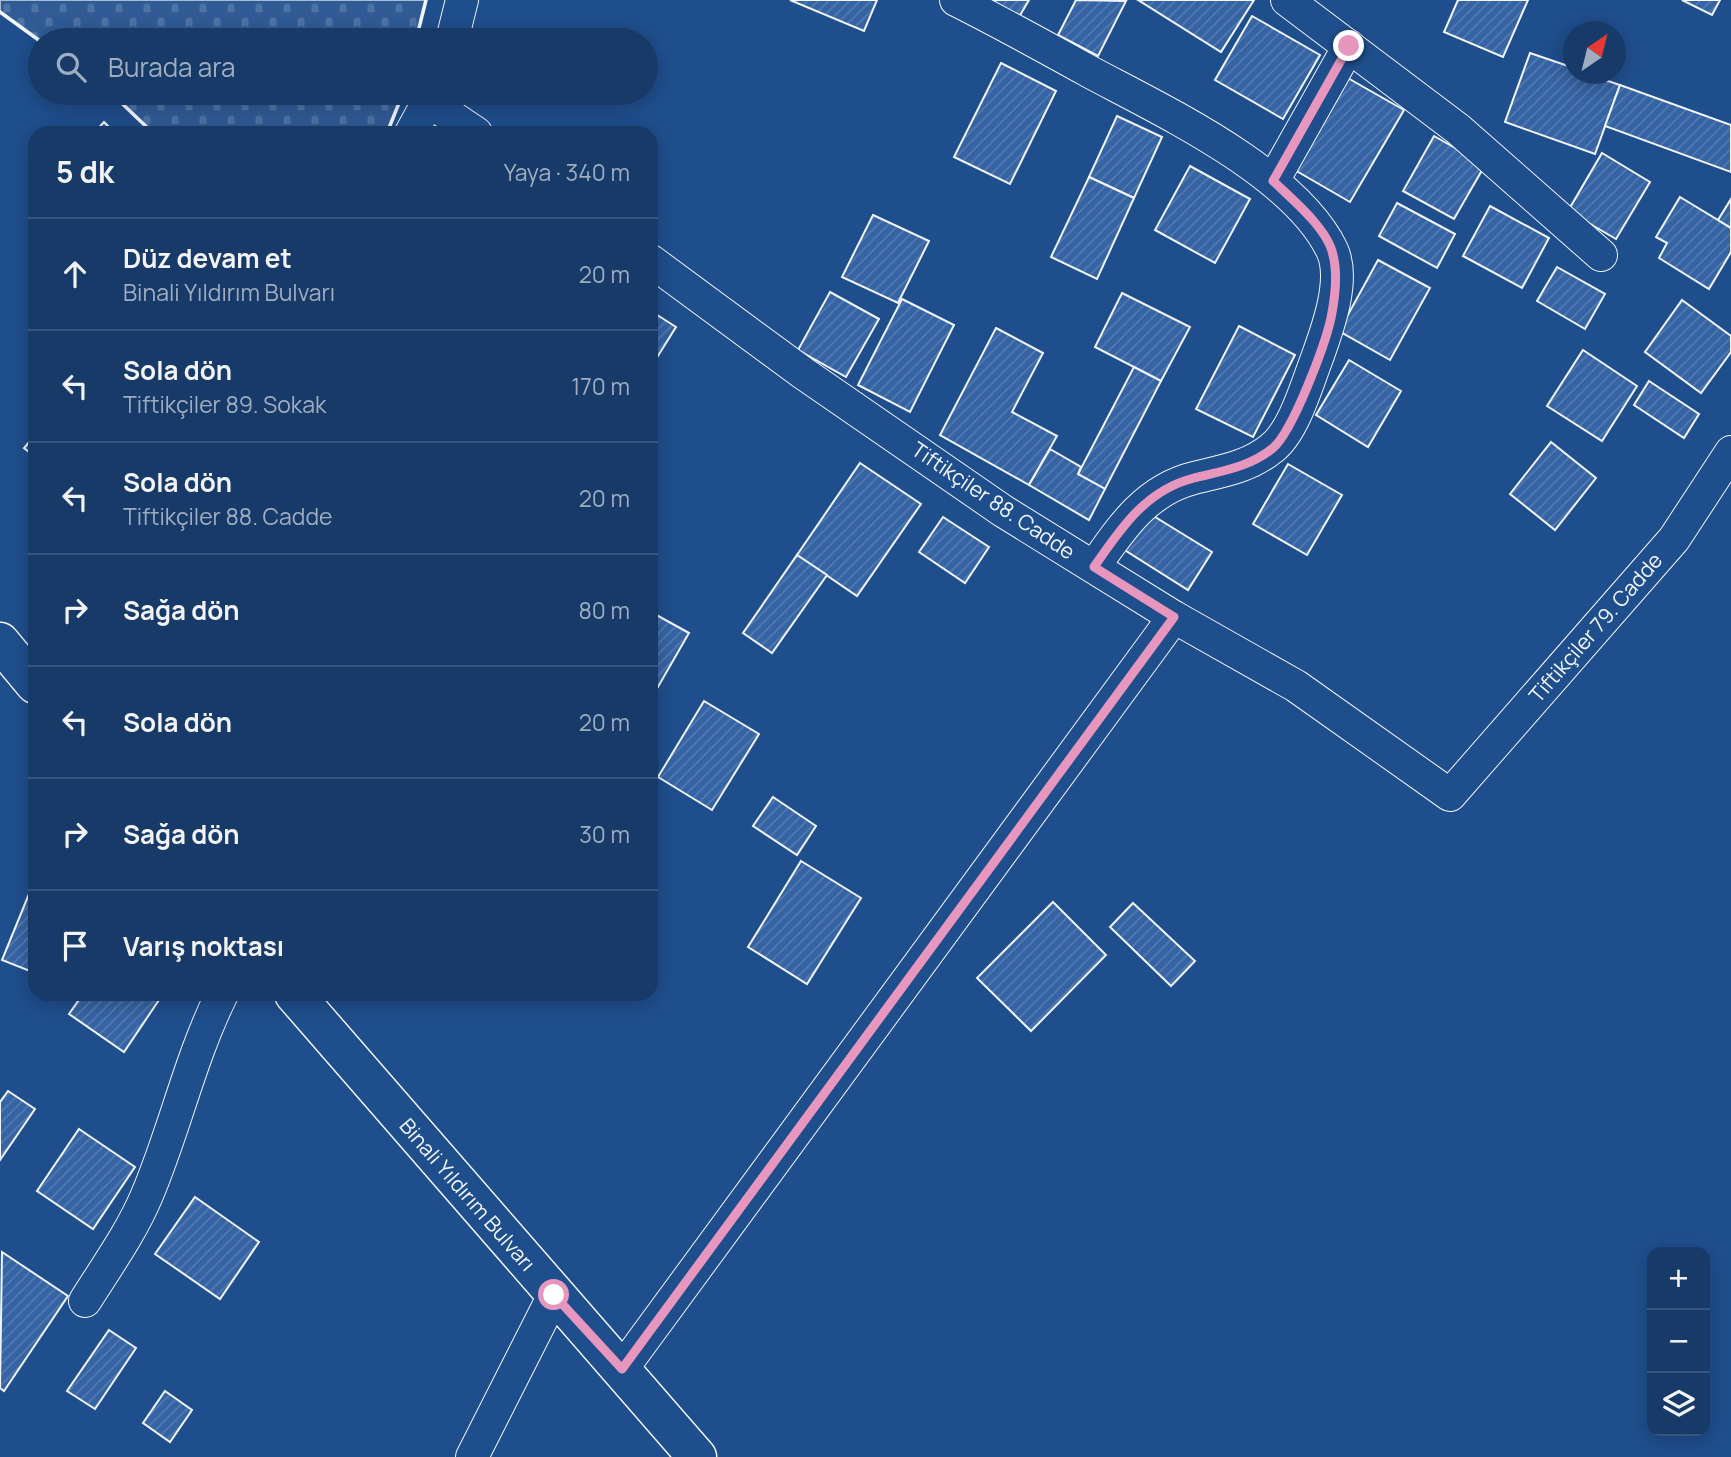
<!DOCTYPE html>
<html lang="tr">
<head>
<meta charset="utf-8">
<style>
	body { margin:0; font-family:Manrope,sans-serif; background:#20416f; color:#f1f3f6 }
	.controls { position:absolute; right:21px; bottom:21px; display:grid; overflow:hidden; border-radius:14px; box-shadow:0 4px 18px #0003 }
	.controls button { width:63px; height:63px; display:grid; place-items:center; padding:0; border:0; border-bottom:2px solid #36547d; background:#173a69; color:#f1f3f6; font:35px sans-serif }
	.compass { position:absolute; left:1563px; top:21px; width:63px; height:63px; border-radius:50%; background:#173a69; box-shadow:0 4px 18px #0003; rotate:35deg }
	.stop { position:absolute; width:21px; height:21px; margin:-16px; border:5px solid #e797bd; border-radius:50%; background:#fff }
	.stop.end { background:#e797bd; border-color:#fff; box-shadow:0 2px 7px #0008 }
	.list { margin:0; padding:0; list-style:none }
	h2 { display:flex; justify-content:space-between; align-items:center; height:91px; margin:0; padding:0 28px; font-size:30px }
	h2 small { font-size:23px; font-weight:400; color:#9eadc0 }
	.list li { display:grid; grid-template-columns:46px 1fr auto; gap:21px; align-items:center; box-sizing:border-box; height:112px; padding:0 28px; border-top:2px solid #36547d }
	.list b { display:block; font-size:26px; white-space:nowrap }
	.list p { margin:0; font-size:23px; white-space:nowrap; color:#9eadc0 }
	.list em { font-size:23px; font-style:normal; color:#9eadc0 }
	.icon { flex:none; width:38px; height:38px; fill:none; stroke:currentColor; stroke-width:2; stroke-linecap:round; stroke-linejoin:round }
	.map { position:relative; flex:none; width:1731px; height:1457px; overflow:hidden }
	.search { position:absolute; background:#173a69; box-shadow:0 4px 18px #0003; left:28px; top:28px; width:630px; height:77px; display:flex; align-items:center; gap:18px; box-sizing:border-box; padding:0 24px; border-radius:38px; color:#9eadc0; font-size:26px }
	.panel { position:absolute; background:#173a69; box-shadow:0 4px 18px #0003; left:28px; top:126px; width:630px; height:875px; border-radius:21px }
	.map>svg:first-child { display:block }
	.cemetery { fill:url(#cemetery-stones); stroke:#a8bbd7; stroke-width:2 }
	.building { fill:url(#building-hatch); stroke:#f2f6ff; stroke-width:2 }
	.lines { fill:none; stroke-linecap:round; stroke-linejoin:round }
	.street-casing { stroke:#f2f6ff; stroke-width:34 }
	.secondary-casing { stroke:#f2f6ff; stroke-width:41 }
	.street { stroke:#1f4e8c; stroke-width:32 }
	.secondary { stroke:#1f4e8c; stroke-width:38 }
	.wall { stroke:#f2f6ff; stroke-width:3.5 }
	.route { stroke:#e797bd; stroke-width:9 }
	.labels { text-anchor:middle; stroke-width:5; stroke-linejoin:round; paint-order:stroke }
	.street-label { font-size:21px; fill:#f2f6ff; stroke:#1f4e8c }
</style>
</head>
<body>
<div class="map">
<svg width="1731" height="1457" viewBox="0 0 1731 1457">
	<defs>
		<pattern id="cemetery-stones" width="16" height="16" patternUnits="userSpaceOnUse" patternTransform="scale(1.75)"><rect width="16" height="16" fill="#305b95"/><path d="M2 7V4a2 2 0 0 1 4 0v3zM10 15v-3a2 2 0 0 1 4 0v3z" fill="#4e73a5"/></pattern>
		<pattern id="building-hatch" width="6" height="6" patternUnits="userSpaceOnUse" patternTransform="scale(1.75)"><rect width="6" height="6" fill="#3563a3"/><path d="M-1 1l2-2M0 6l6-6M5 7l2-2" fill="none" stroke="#537ab1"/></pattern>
	</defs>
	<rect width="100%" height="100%" fill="#1f4e8c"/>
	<g class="cemetery">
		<path d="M0 0H426L416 40 40 41 0 12Z"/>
		<path d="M111 93H403L387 133H153Z"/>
	</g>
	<g class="building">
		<path d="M790 0H877L864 31Z"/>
		<path d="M988 0H1029L1019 17Z"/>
		<path d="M1076 0 1126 1 1098 56 1058 35Z"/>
		<path d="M1138 0H1254L1221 52Z"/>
		<path d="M1458 0H1528L1503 57 1444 32Z"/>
		<path d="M1682 0H1720L1712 15Z"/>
		<path d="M1252 16 1320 55 1283 119 1215 80Z"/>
		<path d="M1530 53 1574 68V74H1588L1620 85 1595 154 1505 122Z"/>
		<path d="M1001 63 1056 91 1010 184 954 157Z"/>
		<path d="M1346 77 1404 110 1350 202 1293 169Z"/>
		<path d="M1620 85 1731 125V172L1605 126Z"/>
		<path d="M1117 116 1162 137 1134 198 1089 177Z"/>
		<path d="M104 122 115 133H94Z"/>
		<path d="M1434 136 1485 165 1454 219 1403 191Z"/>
		<path d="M1602 153 1650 182 1616 239 1568 211Z"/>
		<path d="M1190 166 1250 199 1215 263 1155 230Z"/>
		<path d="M1089 177 1134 198 1097 279 1051 257Z"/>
		<path d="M1680 197 1731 228V252L1709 289 1659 258 1667 243 1656 237Z"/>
		<path d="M1731 199V228L1718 220Z"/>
		<path d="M1397 203 1455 234 1437 268 1379 236Z"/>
		<path d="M1490 206 1549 238 1522 288 1463 256Z"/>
		<path d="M873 215 929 241 898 303 842 277Z"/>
		<path d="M1378 260 1430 288 1390 360 1339 331Z"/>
		<path d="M1557 267 1605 294 1585 329 1537 301Z"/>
		<path d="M830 292 879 319 846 377 798 350Z"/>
		<path d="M1122 293 1190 327 1161 381 1095 347Z"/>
		<path d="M902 299 954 325 910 412 858 385Z"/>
		<path d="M1682 300 1731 336V352L1701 393 1645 352Z"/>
		<path d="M651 311 676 327 651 367Z"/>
		<path d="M1239 326 1295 355 1253 437 1196 409Z"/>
		<path d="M996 328 1043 353 1012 412 1057 436 1029 485 940 435Z"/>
		<path d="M1583 350 1637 386 1602 441 1547 406Z"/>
		<path d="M1349 360 1401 391 1368 447 1316 415Z"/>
		<path d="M1134 367 1161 381 1105 489 1078 474Z"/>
		<path d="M1649 381 1699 414 1684 438 1634 405Z"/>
		<path d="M35 435V457L24 448Z"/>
		<path d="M1551 442 1596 478 1555 530 1510 494Z"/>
		<path d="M1050 449 1081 467 1078 474 1105 489 1089 520 1029 485Z"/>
		<path d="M860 463 921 504 857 596 797 555Z"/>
		<path d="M1288 464 1342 495 1307 555 1253 524Z"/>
		<path d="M1147 512 1212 552 1188 590 1123 549Z"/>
		<path d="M943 517 989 547 965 583 919 552Z"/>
		<path d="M797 555 827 575 772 653 743 633Z"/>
		<path d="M651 612 689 633 651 699Z"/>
		<path d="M704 701 759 734 712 810 658 777Z"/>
		<path d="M773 797 816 826 797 855 753 826Z"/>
		<path d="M801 861 861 898 807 984 748 947Z"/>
		<path d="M31 889 35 891V973L2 960Z"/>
		<path d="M1053 902 1106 955 1031 1031 977 978Z"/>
		<path d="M1133 903 1195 961 1171 986 1110 927Z"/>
		<path d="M83 994H157L161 997 124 1052 69 1014Z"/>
		<path d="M8 1091 35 1109 0 1160V1102Z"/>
		<path d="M79 1129 135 1167 93 1229 37 1191Z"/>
		<path d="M195 1197 259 1242 220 1299 155 1254Z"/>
		<path d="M2 1252 68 1296 4 1391 0 1388Z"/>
		<path d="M109 1330 136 1348 95 1409 67 1391Z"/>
		<path d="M165 1391 192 1410 170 1442 143 1423Z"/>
	</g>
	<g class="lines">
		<defs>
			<g id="street">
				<path d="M956 0C1002 23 1047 48 1092 73 1165 112 1295 173 1332 250 1346 280 1327 330 1317 358 1307 384 1294 431 1272 448 1249 467 1222 471 1194 478 1146 490 1121 528 1094 567"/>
				<path d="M1287 0 1458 129 1601 255"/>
				<path d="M452 40 462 0"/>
				<path d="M430 102 476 133"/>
				<path d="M411 133 433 93"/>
				<path d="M1273 181 1349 46"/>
				<path d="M651 261 803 373 1003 511 1174 617 1296 686 1450 795 1674 539 1731 452"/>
				<path d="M85 1301C107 1266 131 1233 147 1195 175 1129 190 1058 222 994"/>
				<path d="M622 1369 1174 617"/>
				<path d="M472 1457 554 1295"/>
			</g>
			<g id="secondary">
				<path d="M0 642 35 684"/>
				<path d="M294 994 697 1457"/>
			</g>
		</defs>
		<use href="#street" class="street-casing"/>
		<use href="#secondary" class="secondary-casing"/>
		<use href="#street" class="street"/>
		<use href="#secondary" class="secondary"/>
		<g class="wall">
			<path d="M0 12 40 41"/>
			<path d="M416 40 426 0"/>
			<path d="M111 93 153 133"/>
			<path d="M387 133 403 93"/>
		</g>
	</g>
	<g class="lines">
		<path class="route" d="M554 1295 622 1369 1174 617 1094 567C1121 528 1146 490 1194 478 1222 471 1250 467 1273 448 1293 431 1325 345 1331 318 1335 298 1338 274 1333 255 1328 229 1292 199 1273 181L1349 46"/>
	</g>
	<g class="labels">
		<g class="street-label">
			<text transform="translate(993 501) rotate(34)" y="7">Tiftikçiler 88. Cadde</text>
			<text transform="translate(1596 628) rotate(-49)" y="7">Tiftikçiler 79. Cadde</text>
			<text transform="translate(467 1195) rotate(49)" y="7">Binali Yıldırım Bulvarı</text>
		</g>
	</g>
</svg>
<div class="controls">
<button>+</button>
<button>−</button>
<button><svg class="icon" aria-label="layers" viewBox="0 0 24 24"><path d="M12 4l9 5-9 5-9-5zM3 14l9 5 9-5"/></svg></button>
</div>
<svg class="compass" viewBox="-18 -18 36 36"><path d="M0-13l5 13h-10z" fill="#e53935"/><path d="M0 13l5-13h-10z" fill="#9eadc0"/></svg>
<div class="stop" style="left:554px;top:1295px"></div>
<div class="stop end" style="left:1349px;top:46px"></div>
<div class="search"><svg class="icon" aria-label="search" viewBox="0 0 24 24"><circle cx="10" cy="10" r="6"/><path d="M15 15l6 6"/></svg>Burada ara</div>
<section class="panel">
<h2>5 dk<small>Yaya · 340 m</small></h2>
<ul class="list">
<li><svg class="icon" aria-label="ahead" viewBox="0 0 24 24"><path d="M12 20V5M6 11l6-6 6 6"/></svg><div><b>Düz devam et</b><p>Binali Yıldırım Bulvarı</p></div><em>20 m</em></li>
<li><svg class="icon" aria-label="left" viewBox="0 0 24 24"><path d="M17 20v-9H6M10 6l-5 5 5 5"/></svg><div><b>Sola dön</b><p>Tiftikçiler 89. Sokak</p></div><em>170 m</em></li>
<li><svg class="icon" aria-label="left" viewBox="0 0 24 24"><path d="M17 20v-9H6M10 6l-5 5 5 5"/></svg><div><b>Sola dön</b><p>Tiftikçiler 88. Cadde</p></div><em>20 m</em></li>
<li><svg class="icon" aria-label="right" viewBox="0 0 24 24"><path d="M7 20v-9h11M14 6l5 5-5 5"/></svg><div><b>Sağa dön</b></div><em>80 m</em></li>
<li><svg class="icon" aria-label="left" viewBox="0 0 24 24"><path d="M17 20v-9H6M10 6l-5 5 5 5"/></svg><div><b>Sola dön</b></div><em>20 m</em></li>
<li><svg class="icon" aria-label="right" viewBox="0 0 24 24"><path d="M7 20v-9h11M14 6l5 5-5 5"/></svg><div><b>Sağa dön</b></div><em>30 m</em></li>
<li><svg class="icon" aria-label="arrive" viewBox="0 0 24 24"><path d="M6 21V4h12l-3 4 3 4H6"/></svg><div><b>Varış noktası</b></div></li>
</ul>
</section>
</div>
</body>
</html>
